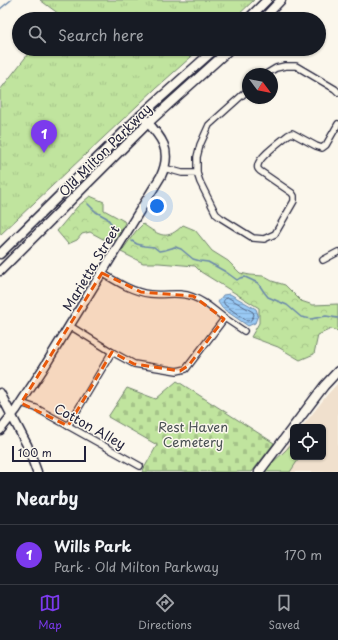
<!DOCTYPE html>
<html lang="en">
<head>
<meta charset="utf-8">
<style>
	body { margin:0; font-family:"Playpen Sans",sans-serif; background:#20242c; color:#f1f3f6 }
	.controls { position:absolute; right:12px; bottom:12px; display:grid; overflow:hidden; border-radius:6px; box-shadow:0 1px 3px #0004 }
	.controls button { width:36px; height:36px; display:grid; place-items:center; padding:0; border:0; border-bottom:1px solid #363941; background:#171b24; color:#f1f3f6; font:20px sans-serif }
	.compass { position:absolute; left:242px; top:68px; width:36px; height:36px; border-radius:50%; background:#171b24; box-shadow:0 1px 3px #0004; rotate:122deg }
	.scale { position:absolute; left:12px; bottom:10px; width:74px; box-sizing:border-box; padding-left:4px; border:2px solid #22223b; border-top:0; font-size:11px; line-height:14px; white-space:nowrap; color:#22223b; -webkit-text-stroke:3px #fbf7ec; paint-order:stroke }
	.you { position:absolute; left:157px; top:206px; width:14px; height:14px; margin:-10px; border:3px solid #fff; border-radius:50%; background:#1a73e8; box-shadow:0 0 0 6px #1a73e833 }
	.badge { display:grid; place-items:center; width:26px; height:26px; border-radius:50%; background:#7c3aed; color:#fff; font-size:13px; font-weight:700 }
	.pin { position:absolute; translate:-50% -33px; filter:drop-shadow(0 1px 2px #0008) }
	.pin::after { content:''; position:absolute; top:21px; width:14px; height:12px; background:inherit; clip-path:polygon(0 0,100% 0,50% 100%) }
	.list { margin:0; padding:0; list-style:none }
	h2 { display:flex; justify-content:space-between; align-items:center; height:52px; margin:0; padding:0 16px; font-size:17px }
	h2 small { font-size:13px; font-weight:400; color:#9ea1a6 }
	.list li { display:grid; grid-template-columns:26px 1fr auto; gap:12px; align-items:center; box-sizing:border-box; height:60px; padding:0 16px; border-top:1px solid #363941 }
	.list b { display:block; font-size:15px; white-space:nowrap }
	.list p { margin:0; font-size:13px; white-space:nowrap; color:#9ea1a6 }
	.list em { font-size:13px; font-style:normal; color:#9ea1a6 }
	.icon { flex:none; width:22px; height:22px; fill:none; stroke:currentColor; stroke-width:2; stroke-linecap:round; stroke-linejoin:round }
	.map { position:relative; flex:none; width:338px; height:472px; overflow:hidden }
	.search { position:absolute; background:#171b24; box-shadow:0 1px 3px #0004; left:12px; right:12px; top:12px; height:44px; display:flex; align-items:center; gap:10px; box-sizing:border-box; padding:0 14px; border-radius:22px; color:#9ea1a6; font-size:15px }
	.sheet { height:112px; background:#171b24 }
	nav { display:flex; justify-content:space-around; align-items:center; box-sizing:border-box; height:56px; border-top:1px solid #363941; background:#171b24; font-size:11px; color:#9ea1a6 }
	nav a { display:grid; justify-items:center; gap:2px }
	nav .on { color:#7c3aed }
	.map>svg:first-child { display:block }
	.built { fill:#f0e0cd }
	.grass { fill:#c0e49e; stroke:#71836c }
	.forest { fill:url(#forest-crowns); stroke:#71836c }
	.cemetery { fill:url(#cemetery-stones); stroke:#71836c }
	.park { fill:url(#park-tufts); stroke:#71836c }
	.water { fill:url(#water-rules); stroke:#6987ab }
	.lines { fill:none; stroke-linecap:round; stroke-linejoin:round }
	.shore { stroke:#526585; stroke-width:1 }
	.stream { stroke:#6987ab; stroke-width:1.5 }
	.street-casing { stroke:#22223b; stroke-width:8 }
	.secondary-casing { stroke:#22223b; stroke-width:11 }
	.street { stroke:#fbf7ec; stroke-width:5.5 }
	.secondary { stroke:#fbf7ec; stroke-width:8 }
	.marked { fill:#e8590c; fill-opacity:0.2; stroke:#e8590c; stroke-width:3; stroke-dasharray:8 5; stroke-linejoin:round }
	.labels { text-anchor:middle; stroke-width:3; stroke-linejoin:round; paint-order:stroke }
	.street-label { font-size:13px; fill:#22223b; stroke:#fbf7ec }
	.park-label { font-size:13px; fill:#4a5254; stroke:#fbf7ec }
</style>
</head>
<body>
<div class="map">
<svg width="338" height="472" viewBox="0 0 338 472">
	<defs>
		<pattern id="forest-crowns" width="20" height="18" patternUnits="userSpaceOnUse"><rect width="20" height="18" fill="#c0e49e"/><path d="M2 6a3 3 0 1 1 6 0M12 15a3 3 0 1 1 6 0" fill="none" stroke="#a5c389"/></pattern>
		<pattern id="cemetery-stones" width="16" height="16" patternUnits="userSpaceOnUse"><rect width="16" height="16" fill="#c0e49e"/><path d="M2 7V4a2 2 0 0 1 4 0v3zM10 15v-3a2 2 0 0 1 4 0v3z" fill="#a5c389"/></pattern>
		<pattern id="park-tufts" width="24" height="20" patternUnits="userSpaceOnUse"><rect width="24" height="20" fill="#c0e49e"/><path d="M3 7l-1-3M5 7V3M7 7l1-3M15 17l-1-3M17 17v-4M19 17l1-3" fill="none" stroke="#a5c389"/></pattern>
		<pattern id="water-rules" width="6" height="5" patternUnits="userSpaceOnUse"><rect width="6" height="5" fill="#99caf5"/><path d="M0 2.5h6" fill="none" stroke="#84add3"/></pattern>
	</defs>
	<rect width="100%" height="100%" fill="#fbf7ec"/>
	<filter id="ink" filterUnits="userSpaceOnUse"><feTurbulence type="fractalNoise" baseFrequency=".025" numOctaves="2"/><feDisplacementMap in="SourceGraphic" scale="8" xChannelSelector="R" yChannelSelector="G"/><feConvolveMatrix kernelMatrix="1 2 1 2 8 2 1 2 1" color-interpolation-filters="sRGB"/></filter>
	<g filter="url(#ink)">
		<path class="built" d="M338 383V472H268L293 439V457H323V427H302L327 395Z"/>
		<path class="grass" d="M293 442V457H300L290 472H264C272 461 285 453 293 442Z"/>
		<g class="forest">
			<path d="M90 196 104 202V210L124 221 125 223 115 240H105L90 232 82 234 77 240 68 244 57 231 77 207Z"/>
			<path d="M143 224C160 236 167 241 183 225L195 230 212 251 228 261 240 273 250 275 263 276 272 281 285 285 301 301 313 305 338 304V331L331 329 318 335 314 354 300 360 278 347 251 337 259 323V308L201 272 195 266 159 263H143L121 252 136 231Z"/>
		</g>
		<path class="cemetery" d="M177 381 274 443 252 472H142L157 445 108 417 127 388 156 399Z"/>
		<g class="park">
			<path d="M40 0H254L234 19H56L59 14Z"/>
			<path d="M32 49H200L155 89 0 235V90Z"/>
		</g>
		<path class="water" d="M230 294 256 309 258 315 255 323 248 326 222 308 218 302 223 295Z"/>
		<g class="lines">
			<path class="shore" d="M229 298 253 312 254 315 251 320 247 321 225 305C223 302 223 301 225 299Z"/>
			<g class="stream">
				<path d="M0 9 11 0"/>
				<path d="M88 204 96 212 107 218 116 230"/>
				<path d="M132 241 137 244 144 246 154 247 159 251 165 250 175 247 181 249 193 259 200 261 208 262 226 272 237 280 240 278 245 277 258 283 264 292 268 297 287 305 301 317 311 319 326 316 338 318"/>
			</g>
			<defs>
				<g id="street">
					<path d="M266 74 276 68 285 66H296L335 89 338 92"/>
					<path d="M248 90 209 125 200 145 197 157V173L200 182 216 214 221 218 253 238 264 239 275 234 294 201V196L292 193 260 171C258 169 257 168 258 165 259 157 281 141 288 135L292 133 316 146 322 148 326 145 338 124"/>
					<path d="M164 168 182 173H197"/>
					<path d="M323 260 338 252"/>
					<path d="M102 273C117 282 132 292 150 294 164 296 179 291 193 297 207 302 214 311 226 319 232 323 238 327 244 331"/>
					<path d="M70 326 112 352 134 364 177 371 186 369 189 365 224 319"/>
					<path d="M21 403 36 408 140 466"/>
					<path d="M68 426 112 352"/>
				</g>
				<g id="secondary">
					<path d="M248 19 267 0"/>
					<path d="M263 19 281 0"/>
					<path d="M0 254 141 115 215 49"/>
					<path d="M0 271 148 123 230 49"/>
					<path d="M0 393 27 445 37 472"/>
					<path d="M293 427 324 386 338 371"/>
					<path d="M0 430 16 410 43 369 161 176C174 148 159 135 141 115"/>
					<path d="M259 472 293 427"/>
				</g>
			</defs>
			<use href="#street" class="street-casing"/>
			<use href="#secondary" class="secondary-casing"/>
			<use href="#street" class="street"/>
			<use href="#secondary" class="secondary"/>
		</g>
	</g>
	<path class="marked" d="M102 273 141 292 193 296 224 319 189 365 180 371 134 364 112 352 68 426 21 403Z"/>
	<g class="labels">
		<g class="street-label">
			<text transform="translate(105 150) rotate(-45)" y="5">Old Milton Parkway</text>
			<text transform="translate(91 268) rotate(-59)" y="5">Marietta Street</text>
			<text transform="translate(90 426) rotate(29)" y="5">Cotton Alley</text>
		</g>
		<g class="park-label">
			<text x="193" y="432">Rest Haven<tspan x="193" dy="15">Cemetery</tspan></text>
		</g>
	</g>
</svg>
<div class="controls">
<button><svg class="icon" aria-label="locate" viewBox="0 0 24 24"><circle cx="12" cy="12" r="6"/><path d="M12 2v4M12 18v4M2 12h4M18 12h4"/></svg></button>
</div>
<svg class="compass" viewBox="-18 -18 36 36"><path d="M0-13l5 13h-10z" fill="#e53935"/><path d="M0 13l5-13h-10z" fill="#9ea1a6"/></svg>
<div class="scale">100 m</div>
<div class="you"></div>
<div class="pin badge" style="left:44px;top:153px">1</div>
<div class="search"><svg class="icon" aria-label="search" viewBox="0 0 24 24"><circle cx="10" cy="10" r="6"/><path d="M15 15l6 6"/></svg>Search here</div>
</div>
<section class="sheet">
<h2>Nearby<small></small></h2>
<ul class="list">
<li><span class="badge">1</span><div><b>Wills Park</b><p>Park · Old Milton Parkway</p></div><em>170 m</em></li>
</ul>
</section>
<nav>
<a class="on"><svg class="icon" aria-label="map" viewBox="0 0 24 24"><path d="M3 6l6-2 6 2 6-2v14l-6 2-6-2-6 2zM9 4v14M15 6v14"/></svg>Map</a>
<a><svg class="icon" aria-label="directions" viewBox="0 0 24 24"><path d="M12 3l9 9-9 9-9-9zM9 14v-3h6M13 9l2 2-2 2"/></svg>Directions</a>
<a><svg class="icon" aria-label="saved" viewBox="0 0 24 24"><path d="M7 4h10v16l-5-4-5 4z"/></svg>Saved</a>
</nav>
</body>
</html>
